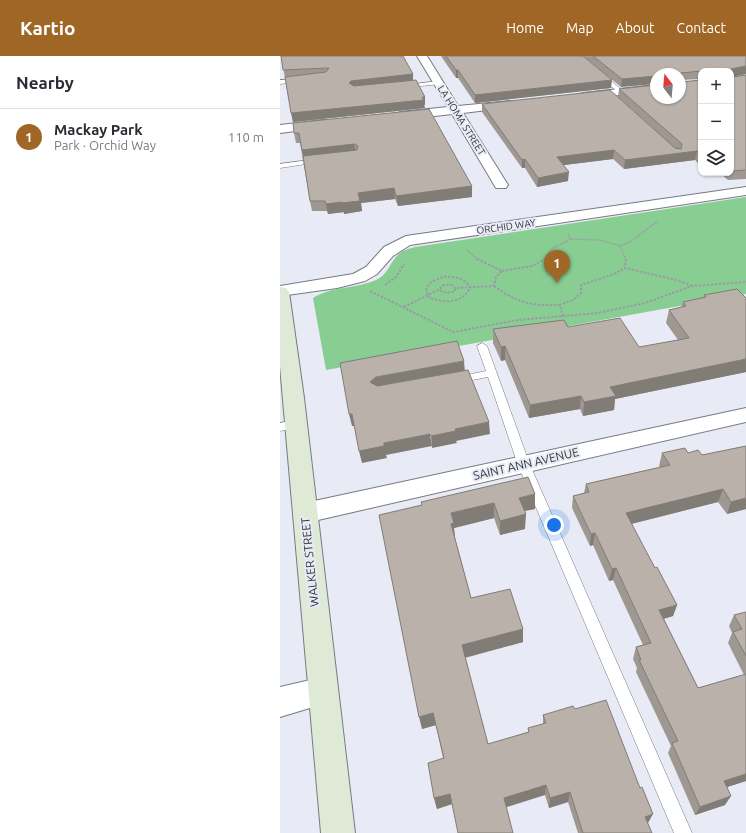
<!DOCTYPE html>
<html lang="en">
<head>
<meta charset="utf-8">
<style>
	body { margin:0; font-family:Ubuntu,sans-serif; background:#f2f2f3; color:#2b2b33 }
	.controls { position:absolute; right:12px; top:12px; display:grid; overflow:hidden; border-radius:8px; box-shadow:0 1px 3px #0004 }
	.controls button { width:36px; height:36px; display:grid; place-items:center; padding:0; border:0; border-bottom:1px solid #e1e1e2; background:#fff; color:#2b2b33; font:20px sans-serif }
	.compass { position:absolute; left:370px; top:12px; width:36px; height:36px; border-radius:50%; background:#fff; box-shadow:0 1px 3px #0004; rotate:344deg }
	.you { position:absolute; left:274px; top:469px; width:14px; height:14px; margin:-10px; border:3px solid #fff; border-radius:50%; background:#1a73e8; box-shadow:0 0 0 6px #1a73e833 }
	.badge { display:grid; place-items:center; width:26px; height:26px; border-radius:50%; background:#a06626; color:#fff; font-size:13px; font-weight:700 }
	.pin { position:absolute; translate:-50% -33px; filter:drop-shadow(0 1px 2px #0008) }
	.pin::after { content:''; position:absolute; top:21px; width:14px; height:12px; background:inherit; clip-path:polygon(0 0,100% 0,50% 100%) }
	.list { margin:0; padding:0; list-style:none }
	h2 { display:flex; justify-content:space-between; align-items:center; height:52px; margin:0; padding:0 16px; font-size:17px }
	h2 small { font-size:13px; font-weight:400; color:#7c7c81 }
	.list li { display:grid; grid-template-columns:26px 1fr auto; gap:12px; align-items:center; box-sizing:border-box; height:56px; padding:0 16px; border-top:1px solid #e1e1e2 }
	.list b { display:block; font-size:15px; white-space:nowrap }
	.list p { margin:0; font-size:13px; white-space:nowrap; color:#7c7c81 }
	.list em { font-size:13px; font-style:normal; color:#7c7c81 }
	.icon { flex:none; width:22px; height:22px; fill:none; stroke:currentColor; stroke-width:2; stroke-linecap:round; stroke-linejoin:round }
	.map { position:relative; flex:none; width:466px; height:777px; overflow:hidden }
	header { display:flex; align-items:center; gap:24px; box-sizing:border-box; height:56px; padding:0 20px; background:#a06626; color:#fff }
	header strong { font-size:19px }
	nav { display:flex; gap:22px; margin-inline-start:auto; font-size:14px }
	main { display:flex }
	aside { flex:1; background:#fff }
	.map>svg:first-child { display:block }
	.green { fill:#88ce93 }
	.lines { fill:none; stroke-linecap:round; stroke-linejoin:round }
	.service-casing { stroke:#777a83; stroke-width:1 }
	.minor-casing { stroke:#777a83; stroke-width:2 }
	.secondary-casing { stroke:#777a83; stroke-width:2 }
	.path-far1 { stroke:#9a9ca4; stroke-width:1.5; stroke-dasharray:1.5 1; stroke-linecap:butt }
	.path { stroke:#9a9ca4; stroke-width:2; stroke-dasharray:2.5 1.5; stroke-linecap:butt }
	.service { fill:#fff; fill-rule:evenodd }
	.minor { fill:#fff; fill-rule:evenodd }
	.secondary { fill:#deead6; fill-rule:evenodd }
	.wall { fill:#9f9892 }
	.shaded-wall { fill:#827c77 }
	.building { fill:#b9b1aa; stroke:#827c77 }
	.labels { text-anchor:middle; stroke-width:4; stroke-linejoin:round; paint-order:stroke }
	.far-street-label { font-size:10px; fill:#36383c; stroke:#e8ebf5 }
	.street-label { font-size:12px; fill:#36383c; stroke:#e8ebf5 }
</style>
</head>
<body>
<header>
<strong>Kartio</strong>
<nav><a>Home</a><a>Map</a><a>About</a><a>Contact</a></nav>
</header>
<main>
<aside>
<h2>Nearby<small></small></h2>
<ul class="list">
<li><span class="badge">1</span><div><b>Mackay Park</b><p>Park · Orchid Way</p></div><em>110 m</em></li>
</ul>
</aside>
<div class="map">
<svg width="466" height="777" viewBox="0 0 466 777">
	<rect width="100%" height="100%" fill="#e8ebf5"/>
	<path class="green" d="M466 141V238L46 314 33 242C51 230 76 233 96 224 107 219 109 209 116 201 120 195 128 193 135 191Z"/>
	<g class="lines">
		<defs>
			<g id="service">
				<path d="M296 0H301L343 35V37H339Z"/>
				<path d="M21 23 19 26 0 28V24Z"/>
				<path d="M158 25 160 28 123 32 120 30Z"/>
				<path d="M37 103 39 104V106L0 112V108Z"/>
				<path d="M202 287 207 290 250 409 412 777H394L238 409 208 321 177 327 172 324 177 321 206 315 197 290Z"/>
				<path d="M16 364 20 365 21 368 20 371 0 375V367Z"/>
			</g>
			<g id="minor">
				<path d="M137 0H147L178 50 231 45 237 48 231 51 183 57 228 129 226 132H216L172 58 120 64 114 60 120 56 168 51Z"/>
				<path d="M376 29V35L303 43 297 40 303 37Z"/>
				<path d="M43 64 47 65 49 68 47 71 0 77V69Z"/>
				<path d="M466 131V139L130 189 113 200 97 218 85 225 57 232 0 240V230L73 218 86 211 104 191 126 180Z"/>
				<path d="M466 352V366L25 467 16 464 13 457 16 450 25 447Z"/>
				<path d="M43 621 53 625 58 635 53 645 0 661V631Z"/>
			</g>
			<path id="secondary" d="M0 231 6 232 9 236 24 342 75 777H41L0 310Z"/>
		</defs>
		<use href="#service" class="service-casing"/>
		<use href="#minor" class="minor-casing"/>
		<use href="#secondary" class="secondary-casing"/>
		<g class="path-far1">
			<path d="M288 178 291 183 320 184 340 190"/>
			<path d="M186 193 198 204"/>
			<path d="M264 204 273 192 291 183"/>
			<path d="M346 204 340 190 350 186 378 165"/>
		</g>
		<g class="path">
			<path d="M346 203 345 212 396 224 412 230"/>
			<path d="M222 215 252 210 265 203"/>
			<path d="M164 221C175 220 184 222 190 231 183 248 165 247 150 242L146 235C148 226 156 223 164 221Z"/>
			<path d="M105 229 116 221 124 208"/>
			<path d="M214 230C237 247 252 250 280 249L283 261"/>
			<path d="M160 234C164 238 170 237 175 235V232"/>
			<path d="M90 235 173 276 238 264 318 257 365 247 412 230 466 226"/>
			<path d="M279 249 293 244 301 237V229L334 218 345 212"/>
			<path d="M124 251C133 246 159 235 164 229H172L175 232 214 230 216 221 222 215 197 203"/>
		</g>
		<use href="#service" class="service"/>
		<use href="#minor" class="minor"/>
		<use href="#secondary" class="secondary"/>
	</g>
	<g class="wall">
		<path d="M1 0 133 18V24L145 49H144L145 52 13 66Z"/>
		<path d="M161 0H303L331 32 195 47 178 22H176Z"/>
		<path d="M303 0H466V18L453 20 466 19V123L448 124 440 117H451V15H421V23L400 24 401 26 421 24V106L418 107 415 104 344 113 333 103 283 109 288 125 257 131 245 112H242L202 56V48L375 74 338 41 339 33 376 42 400 18 341 31Z"/>
		<path d="M149 53 192 141 118 150 115 143 81 147 82 155 64 158V156L48 158 47 155H32L30 145 20 87H16L14 77Z"/>
		<path d="M424 239 466 242V316L335 343 334 354 303 360 300 353 249 362 225 304 221 305 213 287V273L288 271 359 291 398 284 386 267 389 254 401 251 403 246 423 242Z"/>
		<path d="M466 390V453L447 458 438 446 351 468 375 512 397 549 393 560 384 563 418 632 464 619 448 587 452 577 449 570 454 559 466 556V725L447 731 445 749 415 759 388 697 391 690 356 616 357 612 353 603 356 591 363 589 333 524 329 525 313 489 310 490 292 452 293 440 304 437 306 428 380 411 379 410 382 397H408L422 399Z"/>
		<path d="M255 438V453L244 455 245 473 220 479 214 462 174 472 175 482 191 542 243 586 185 602 208 688 248 676V672L263 668V659L295 653 368 767 372 777H298L288 746 269 752 265 739 172 748 157 753 154 742 163 702 156 669 142 673V449L141 446Z"/>
	</g>
	<g class="shaded-wall">
		<path d="M466 10V18L451 21V13Z"/>
		<rect x="176" y="14" width="2" height="8"/>
		<path d="M133 18V26L72 34 69 27 71 25Z"/>
		<path d="M376 20V28L341 31 342 23Z"/>
		<path d="M332 24 331 32 195 47V39Z"/>
		<path d="M145 41V49H144L145 52 13 66 11 57Z"/>
		<path d="M74 88 76 98 24 104 22 94Z"/>
		<path d="M334 94 333 103 277 110V101Z"/>
		<path d="M417 95 415 104 344 113 345 104Z"/>
		<path d="M420 98H421V106L418 107Z"/>
		<path d="M245 103V112H242V104Z"/>
		<path d="M289 116 288 125 257 131 258 122Z"/>
		<path d="M192 130V141L118 150 116 140Z"/>
		<path d="M114 132 115 143 81 147 82 155 64 158 62 147 78 137Z"/>
		<path d="M62 146 64 156 48 158 46 148Z"/>
		<path d="M225 290V304L221 305V291Z"/>
		<path d="M466 303V316L335 343 334 354 303 360 304 346 330 331Z"/>
		<path d="M184 305 185 317 99 334 90 326 96 321Z"/>
		<path d="M301 340 300 353 249 362 250 349Z"/>
		<path d="M69 358H72L75 370H72Z"/>
		<path d="M209 366 210 378 176 385 177 387 152 392 151 380 175 373Z"/>
		<path d="M150 378 152 390 106 399 107 402 82 407 79 395 104 387Z"/>
		<path d="M443 433 438 446 343 470 346 457Z"/>
		<path d="M255 438V453L239 456V442Z"/>
		<path d="M466 442V453L447 458 451 446Z"/>
		<path d="M214 447V462L174 472 175 482 172 483 171 468V457Z"/>
		<path d="M246 458 245 473 220 479V465Z"/>
		<path d="M315 477 313 489 310 490 311 478Z"/>
		<path d="M336 512 333 524 329 525 332 513Z"/>
		<path d="M397 549 393 560 375 565 379 554Z"/>
		<path d="M243 573V586L183 602 182 589Z"/>
		<path d="M153 657 156 669 142 673 139 661Z"/>
		<path d="M466 718V725L438 734 444 725Z"/>
		<path d="M266 729 265 739 224 752V742Z"/>
		<path d="M290 736 288 746 269 752 270 742Z"/>
		<path d="M170 738 172 748 157 753 154 742Z"/>
		<path d="M451 740 445 749 415 759 420 751Z"/>
		<path d="M373 758 368 767 365 761Z"/>
	</g>
	<g class="building">
		<path d="M1 0H123L133 18 71 25 69 27 74 30 136 24 145 41H142L144 44 11 57 5 21 46 16 49 12 3 14Z"/>
		<path d="M166 0H303L332 24 195 39 178 14H176Z"/>
		<path d="M313 0H466V10L451 13 453 21 466 19V114L451 115V15H421L401 17 400 23V18H376V20L342 23Z"/>
		<path d="M400 24 401 26 421 24V98H420L417 95 345 104 334 94 277 101 289 116 258 122 245 103 242 104 202 48 330 34 395 92 401 93 402 88 339 33 376 29V42H400Z"/>
		<path d="M149 53 192 130 116 140 114 132 78 137 80 145 62 147V146L46 148 45 145H30L23 100 77 94 78 90 74 88 22 94 19 77H14L13 67Z"/>
		<path d="M457 233 466 242V303L330 331 336 340 304 346 301 340 250 349 225 290 221 291 213 273 284 264 288 271 340 262 359 291 409 282 389 254 406 250 403 246 426 241 424 239Z"/>
		<path d="M177 285 184 305 96 321 90 326 97 330 188 314 209 366 175 373 176 375 151 380 150 378 104 387V390L79 395 72 358H69L60 307Z"/>
		<path d="M466 390V442L451 446 443 433 346 457 375 512 377 511 397 549 379 554 418 632 466 618V718L444 725 451 740 420 751 392 687 398 685 359 604H361L356 591 371 587 336 512 332 513 315 477 311 478 293 440 309 436 306 428 390 409 382 397 405 392 408 397 418 394 422 399Z"/>
		<path d="M248 421 255 438 239 442 246 458 220 465 214 447 171 457 174 467 171 468 191 542 230 533 243 573 182 589 208 688 249 676 248 672 266 667 263 659 293 650 295 653 326 644 360 732 362 731 373 758 365 761 372 777H303L290 736 270 742 266 729 224 742 233 777H178L170 738 154 742 148 707 164 702 153 657 139 661 99 459 142 449 141 446Z"/>
		<path d="M466 556V600L453 576 462 573 454 559Z"/>
	</g>
	<g class="labels">
		<g class="far-street-label">
			<text transform="translate(182 64) rotate(58)" y="4">LA HOMA STREET</text>
			<text transform="translate(226 170) rotate(-8)" y="4">ORCHID WAY</text>
		</g>
		<g class="street-label">
			<text transform="translate(246 408) rotate(-13)" y="4">SAINT ANN AVENUE</text>
			<text transform="translate(30 506) rotate(-96)" y="4">WALKER STREET</text>
		</g>
	</g>
</svg>
<div class="controls">
<button>+</button>
<button>−</button>
<button><svg class="icon" aria-label="layers" viewBox="0 0 24 24"><path d="M12 4l9 5-9 5-9-5zM3 14l9 5 9-5"/></svg></button>
</div>
<svg class="compass" viewBox="-18 -18 36 36"><path d="M0-13l5 13h-10z" fill="#e53935"/><path d="M0 13l5-13h-10z" fill="#7c7c81"/></svg>
<div class="you"></div>
<div class="pin badge" style="left:277px;top:227px">1</div>
</div>
</main>
</body>
</html>
